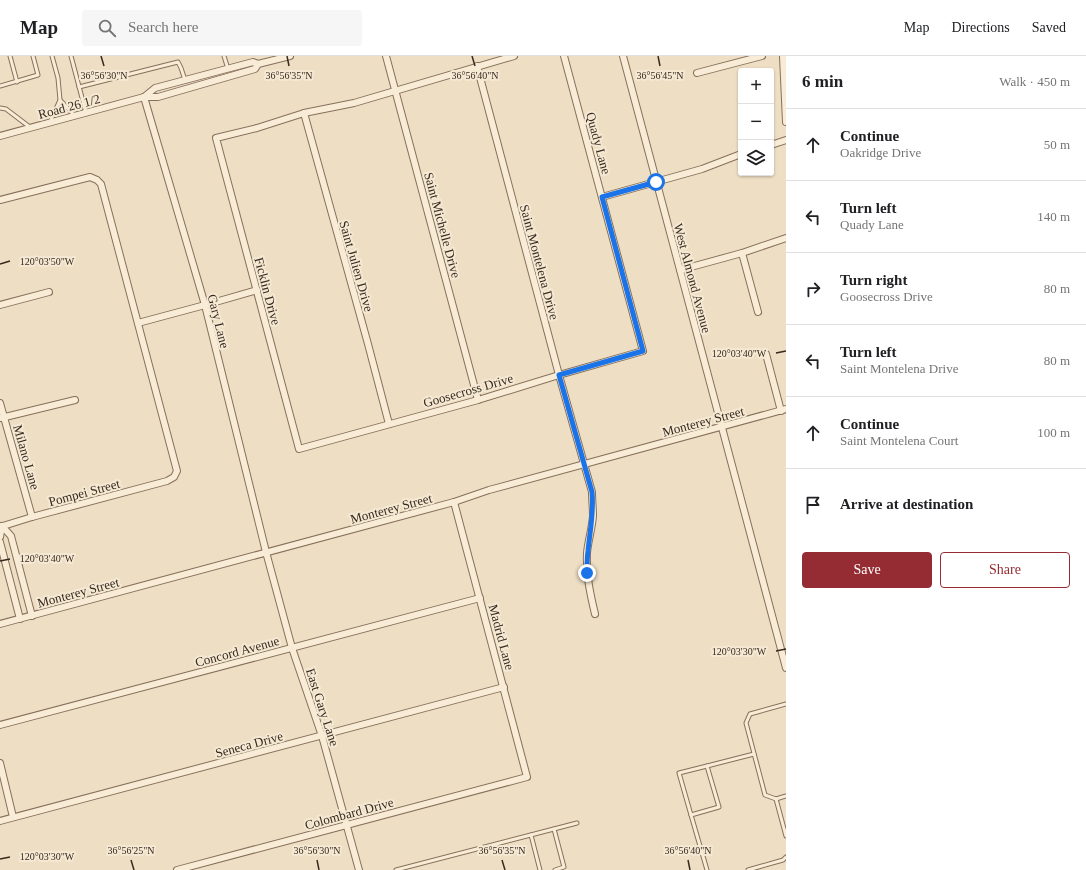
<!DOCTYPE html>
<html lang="en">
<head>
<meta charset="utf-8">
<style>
	body { margin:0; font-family:Georgia,serif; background:#f6f6f6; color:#202124 }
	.controls { position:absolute; right:12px; top:12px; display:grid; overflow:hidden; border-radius:4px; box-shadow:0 1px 3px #0004 }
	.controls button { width:36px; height:36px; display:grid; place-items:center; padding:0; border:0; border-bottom:1px solid #e0e0e0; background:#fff; color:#202124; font:20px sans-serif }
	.stop { position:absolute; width:12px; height:12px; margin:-9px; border:3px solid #1a73e8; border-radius:50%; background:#fff }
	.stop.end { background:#1a73e8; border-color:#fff; box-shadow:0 1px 4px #0008 }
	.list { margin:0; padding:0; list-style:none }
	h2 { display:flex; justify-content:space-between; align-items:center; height:52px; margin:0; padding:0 16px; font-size:17px }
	h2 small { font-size:13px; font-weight:400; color:#757577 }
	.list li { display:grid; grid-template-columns:26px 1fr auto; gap:12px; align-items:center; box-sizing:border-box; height:72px; padding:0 16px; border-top:1px solid #e0e0e0 }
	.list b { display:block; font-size:15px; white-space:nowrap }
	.list p { margin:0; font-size:13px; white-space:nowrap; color:#757577 }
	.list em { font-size:13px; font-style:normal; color:#757577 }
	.actions { display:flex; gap:8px; padding:12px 16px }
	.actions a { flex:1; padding:9px 0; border:1px solid #952c33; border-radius:4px; text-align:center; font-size:14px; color:#952c33 }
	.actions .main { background:#952c33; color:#fff }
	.icon { flex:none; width:22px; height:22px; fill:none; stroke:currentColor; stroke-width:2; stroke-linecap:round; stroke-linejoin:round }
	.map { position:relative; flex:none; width:786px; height:814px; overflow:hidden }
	header { display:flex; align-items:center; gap:24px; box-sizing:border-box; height:56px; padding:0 20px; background:#fff; border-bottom:1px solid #e0e0e0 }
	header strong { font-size:19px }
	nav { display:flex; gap:22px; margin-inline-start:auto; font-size:14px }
	.search { width:280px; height:36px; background:#f6f6f6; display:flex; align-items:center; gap:10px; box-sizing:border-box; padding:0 14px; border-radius:4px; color:#757577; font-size:15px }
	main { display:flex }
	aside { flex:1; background:#fff }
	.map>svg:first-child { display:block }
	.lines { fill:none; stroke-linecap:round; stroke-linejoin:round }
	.service-casing { stroke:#87705b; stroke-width:5 }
	.minor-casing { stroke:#87705b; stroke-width:8 }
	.service { stroke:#f8ecd7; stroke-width:3 }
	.minor { stroke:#f8ecd7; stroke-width:6 }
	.route { stroke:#1a73e8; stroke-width:5 }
	.ticks { fill:none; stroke:#37291e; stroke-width:1.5 }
	.labels { text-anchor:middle; stroke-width:4; stroke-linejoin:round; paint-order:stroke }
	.street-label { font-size:13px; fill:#37291e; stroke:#f5e9d3 }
	.ticks-label { font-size:10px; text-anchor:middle; fill:#37291e; stroke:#f5e9d3; stroke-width:4; stroke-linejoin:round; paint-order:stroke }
</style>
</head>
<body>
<header>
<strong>Map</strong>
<div class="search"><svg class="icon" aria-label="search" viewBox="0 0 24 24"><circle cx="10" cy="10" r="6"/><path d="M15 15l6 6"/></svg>Search here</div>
<nav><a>Map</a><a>Directions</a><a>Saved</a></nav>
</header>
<main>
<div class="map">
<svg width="786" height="814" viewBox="0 0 786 814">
	<rect width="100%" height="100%" fill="#eddec4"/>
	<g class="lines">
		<defs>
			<g id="service">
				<path d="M10 0 17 26"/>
				<path d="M71 0 86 57"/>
				<path d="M224 0 228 13"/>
				<path d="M0 30 38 19 33 0"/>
				<path d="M79 31 158 11 178 6 181 12 185 24"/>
				<path d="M60 44 75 60"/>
				<path d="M0 52 6 53 31 72"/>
				<path d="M50 66 60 44 58 22 52 0"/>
				<path d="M786 648 750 658 746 667 765 739 776 743 786 780"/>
				<path d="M776 743 786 740"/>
				<path d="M691 759 679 717 707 710"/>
				<path d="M554 773 564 811 555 814"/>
				<path d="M531 779 540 814"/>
				<path d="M396 814 577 767"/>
				<path d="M707 814 691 759 719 751 707 710 754 698"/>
				<path d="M748 814 783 804 786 801"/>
			</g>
			<g id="minor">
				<path d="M386 0 478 344"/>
				<path d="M514 0 354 47 304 57 257 72 216 82 299 393 478 344 559 319 643 295 564 0"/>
				<path d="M623 0 786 612"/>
				<path d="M783 0 786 66"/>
				<path d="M477 10 559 319 592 436C592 444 593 452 593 460 592 473 588 485 587 497 586 519 590 537 595 558"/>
				<path d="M697 17 762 0"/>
				<path d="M144 41 205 249 266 496 292 592 322 680 359 814"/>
				<path d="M144 41 155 32 253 6 258 8 290 0"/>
				<path d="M304 57 368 288 389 368"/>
				<path d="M0 80 144 41H158L255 13 258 8"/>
				<path d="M771 89 786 84"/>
				<path d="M602 141 702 113 741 98"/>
				<path d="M0 144 90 121 97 124 101 128 177 415 174 421 167 425 32 461 0 471"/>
				<path d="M742 197 758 256"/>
				<path d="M680 214 742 197 786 182"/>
				<path d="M0 249 49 236"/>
				<path d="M138 267 205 249 257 234"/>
				<path d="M766 298 781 355"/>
				<path d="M0 347 32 461"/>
				<path d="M1 362 75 344"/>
				<path d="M2 470 11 480 32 560"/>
				<path d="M0 481 2 470"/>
				<path d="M0 486 20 563"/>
				<path d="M0 568 454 446 489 434 786 353"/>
				<path d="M0 669 480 542"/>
				<path d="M0 707 13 761"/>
				<path d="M0 765 504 631"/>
				<path d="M177 814 527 721 454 446"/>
			</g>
		</defs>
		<use href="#service" class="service-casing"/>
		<use href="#minor" class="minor-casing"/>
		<use href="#service" class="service"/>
		<use href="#minor" class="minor"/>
	</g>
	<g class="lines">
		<path class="route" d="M587 517C587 510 587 502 588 495 590 474 594 457 592 436L559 319 643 295 602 141 656 126"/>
	</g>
	<path class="ticks" d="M101 0 104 10M287 0 289 10M472 0 475 10M658 0 660 10M0 208 10 205M776 297 786 295M0 505 10 503M776 595 786 593M0 803 10 801M131 804 134 814M317 804 319 814M502 804 505 814M688 804 690 814"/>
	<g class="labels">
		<g class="street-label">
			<text transform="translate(69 50) rotate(-15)" y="5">Road 26 1/2</text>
			<text transform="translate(599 87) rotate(75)" y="5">Quady Lane</text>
			<text transform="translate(443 169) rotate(75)" y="5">Saint Michelle Drive</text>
			<text transform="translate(540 206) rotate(75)" y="5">Saint Montelena Drive</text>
			<text transform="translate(357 210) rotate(74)" y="5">Saint Julien Drive</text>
			<text transform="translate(693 222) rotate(75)" y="5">West Almond Avenue</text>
			<text transform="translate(268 235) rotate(75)" y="5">Ficklin Drive</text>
			<text transform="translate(219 265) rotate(76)" y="5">Gary Lane</text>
			<text transform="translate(468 334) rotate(-16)" y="5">Goosecross Drive</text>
			<text transform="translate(703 365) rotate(-15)" y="5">Monterey Street</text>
			<text transform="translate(27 401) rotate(74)" y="5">Milano Lane</text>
			<text transform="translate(84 436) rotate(-15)" y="5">Pompei Street</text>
			<text transform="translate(391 452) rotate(-15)" y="5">Monterey Street</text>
			<text transform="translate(78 536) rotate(-15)" y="5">Monterey Street</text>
			<text transform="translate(502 581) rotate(75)" y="5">Madrid Lane</text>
			<text transform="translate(237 595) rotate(-15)" y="5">Concord Avenue</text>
			<text transform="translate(323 651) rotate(72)" y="5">East Gary Lane</text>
			<text transform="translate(249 688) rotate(-15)" y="5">Seneca Drive</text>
			<text transform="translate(349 757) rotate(-15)" y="5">Colombard Drive</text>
		</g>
	</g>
	<g class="ticks-label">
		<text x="104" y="23">36°56'30"N</text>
		<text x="289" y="23">36°56'35"N</text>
		<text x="475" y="23">36°56'40"N</text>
		<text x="660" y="23">36°56'45"N</text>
		<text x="47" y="209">120°03'50"W</text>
		<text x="739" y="301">120°03'40"W</text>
		<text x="47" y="506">120°03'40"W</text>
		<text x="739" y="599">120°03'30"W</text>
		<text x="131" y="798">36°56'25"N</text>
		<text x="317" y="798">36°56'30"N</text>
		<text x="502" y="798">36°56'35"N</text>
		<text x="688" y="798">36°56'40"N</text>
		<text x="47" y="804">120°03'30"W</text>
	</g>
</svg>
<div class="controls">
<button>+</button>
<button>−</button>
<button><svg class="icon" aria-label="layers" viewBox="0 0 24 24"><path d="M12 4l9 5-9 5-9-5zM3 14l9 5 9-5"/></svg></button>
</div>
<div class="stop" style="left:656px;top:126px"></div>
<div class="stop end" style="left:587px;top:517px"></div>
</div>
<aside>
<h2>6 min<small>Walk · 450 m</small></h2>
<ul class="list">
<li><svg class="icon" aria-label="ahead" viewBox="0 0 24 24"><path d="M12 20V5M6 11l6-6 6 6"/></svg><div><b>Continue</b><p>Oakridge Drive</p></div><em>50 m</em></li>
<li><svg class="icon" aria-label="left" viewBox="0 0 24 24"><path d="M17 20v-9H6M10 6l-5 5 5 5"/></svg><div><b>Turn left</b><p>Quady Lane</p></div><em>140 m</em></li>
<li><svg class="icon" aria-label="right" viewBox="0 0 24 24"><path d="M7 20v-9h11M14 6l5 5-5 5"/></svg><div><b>Turn right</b><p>Goosecross Drive</p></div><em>80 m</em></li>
<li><svg class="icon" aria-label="left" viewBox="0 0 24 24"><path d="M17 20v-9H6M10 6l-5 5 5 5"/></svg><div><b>Turn left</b><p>Saint Montelena Drive</p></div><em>80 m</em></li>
<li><svg class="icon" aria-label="ahead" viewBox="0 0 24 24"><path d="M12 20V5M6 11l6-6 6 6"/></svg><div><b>Continue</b><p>Saint Montelena Court</p></div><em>100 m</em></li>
<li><svg class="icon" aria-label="arrive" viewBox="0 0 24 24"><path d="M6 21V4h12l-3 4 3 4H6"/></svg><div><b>Arrive at destination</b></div></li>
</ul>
<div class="actions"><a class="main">Save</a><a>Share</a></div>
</aside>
</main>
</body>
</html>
